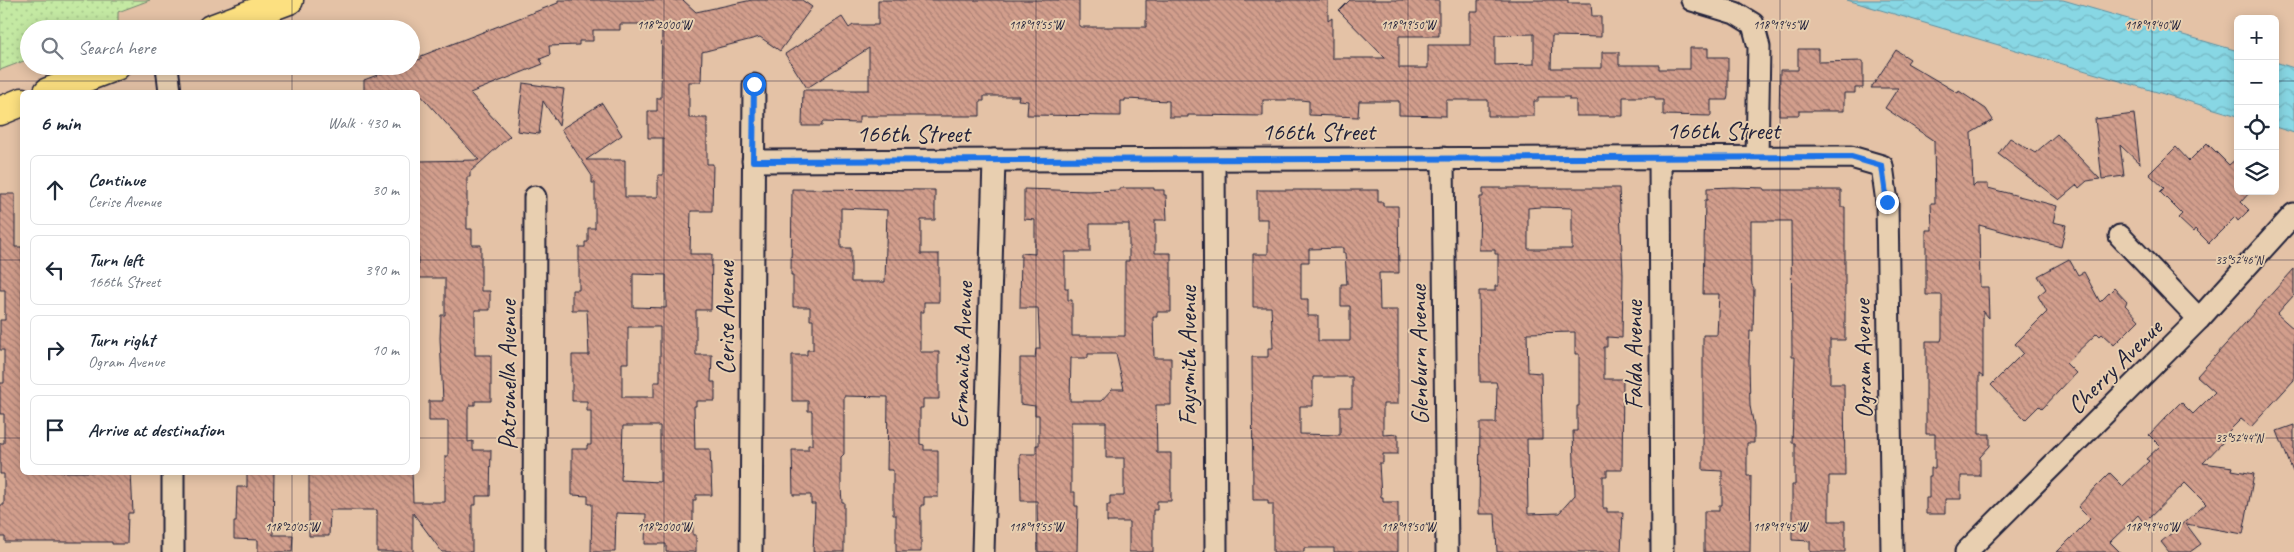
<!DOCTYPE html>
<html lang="en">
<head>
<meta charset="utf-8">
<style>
	body { margin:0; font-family:Caveat,sans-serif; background:#f6f6f7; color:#1f2937 }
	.controls { position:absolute; right:15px; top:15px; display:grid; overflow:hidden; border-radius:8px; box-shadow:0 2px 12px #0003 }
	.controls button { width:45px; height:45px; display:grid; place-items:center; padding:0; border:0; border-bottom:1px solid #e0e1e3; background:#fff; color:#1f2937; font:25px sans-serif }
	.stop { position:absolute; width:15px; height:15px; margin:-11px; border:4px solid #1a73e8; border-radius:50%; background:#fff }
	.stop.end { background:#1a73e8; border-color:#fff; box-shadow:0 1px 5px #0008 }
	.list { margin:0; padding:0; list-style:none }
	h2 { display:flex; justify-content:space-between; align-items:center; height:65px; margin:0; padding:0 20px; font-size:21px }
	h2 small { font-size:16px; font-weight:400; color:#747a83 }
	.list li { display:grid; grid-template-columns:32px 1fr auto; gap:15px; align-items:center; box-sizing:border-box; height:70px; margin:0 10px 10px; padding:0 10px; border:1px solid #e0e1e3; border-radius:8px }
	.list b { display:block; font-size:19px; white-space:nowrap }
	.list p { margin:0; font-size:16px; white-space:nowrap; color:#747a83 }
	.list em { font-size:16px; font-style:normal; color:#747a83 }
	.icon { flex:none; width:28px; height:28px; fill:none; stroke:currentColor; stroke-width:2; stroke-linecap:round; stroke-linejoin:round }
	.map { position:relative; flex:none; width:2294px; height:552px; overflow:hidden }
	.search { position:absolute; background:#fff; box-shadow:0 2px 12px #0003; left:20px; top:20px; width:400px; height:55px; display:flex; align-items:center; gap:12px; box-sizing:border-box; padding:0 18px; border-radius:28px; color:#747a83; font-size:19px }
	.panel { position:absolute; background:#fff; box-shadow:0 2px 12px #0003; left:20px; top:90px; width:400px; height:385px; border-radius:8px }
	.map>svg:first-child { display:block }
	.park { fill:url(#park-dots); stroke:#73866f }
	.water { fill:url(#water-waves); stroke:#5f8fa0 }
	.building { fill:url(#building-back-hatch); stroke:#22223b; fill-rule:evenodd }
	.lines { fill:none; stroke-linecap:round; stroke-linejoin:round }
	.minor-casing { stroke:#22223b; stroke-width:25 }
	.major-casing { stroke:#22223b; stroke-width:31 }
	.minor { stroke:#e8cfb0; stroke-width:21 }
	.major { stroke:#fce080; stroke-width:28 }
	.route { stroke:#1a73e8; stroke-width:6 }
	.ticks { fill:none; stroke:#22223b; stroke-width:1; stroke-opacity:0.45 }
	.labels { text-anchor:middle; stroke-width:4; stroke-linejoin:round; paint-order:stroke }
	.street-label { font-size:25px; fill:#22223b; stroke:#e8cfb0 }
	.ticks-label { font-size:12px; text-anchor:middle; fill:#22223b; stroke:#e8cfb0; stroke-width:4; stroke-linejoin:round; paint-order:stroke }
</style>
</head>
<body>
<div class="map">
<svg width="2294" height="552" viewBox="0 0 2294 552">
	<defs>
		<pattern id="park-dots" width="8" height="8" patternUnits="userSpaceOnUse" patternTransform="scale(1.25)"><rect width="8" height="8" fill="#c4e9a3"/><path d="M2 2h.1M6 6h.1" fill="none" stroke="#a8c88d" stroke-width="1.8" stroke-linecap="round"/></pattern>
		<pattern id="water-waves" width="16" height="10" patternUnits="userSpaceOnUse" patternTransform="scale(1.25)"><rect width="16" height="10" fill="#88d7e4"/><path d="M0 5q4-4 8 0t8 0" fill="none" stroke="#75b8c4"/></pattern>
		<pattern id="building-back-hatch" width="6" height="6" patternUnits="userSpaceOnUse" patternTransform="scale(1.25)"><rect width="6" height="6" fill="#d29e8c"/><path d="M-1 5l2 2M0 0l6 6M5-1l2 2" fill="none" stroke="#aa8074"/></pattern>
	</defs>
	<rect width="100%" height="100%" fill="#e4c2a6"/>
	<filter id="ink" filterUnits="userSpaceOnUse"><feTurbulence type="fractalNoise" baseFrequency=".02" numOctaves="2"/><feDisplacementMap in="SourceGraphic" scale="10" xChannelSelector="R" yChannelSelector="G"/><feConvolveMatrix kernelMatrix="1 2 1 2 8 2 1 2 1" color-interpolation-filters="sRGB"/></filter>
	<g filter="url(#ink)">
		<path class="park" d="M0 0H150L118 12V26L110 29H29V59L0 70Z"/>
		<g class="water">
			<path d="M1847 0H2063L2238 51V116Z"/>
			<path d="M2275 62 2294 68V133L2275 127Z"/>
		</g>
		<g class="building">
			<path d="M558 0H683L696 12 752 0H802L812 7 780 51 760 37 702 52 701 82H689V118H707V164H713L712 211H691L690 254H712L711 310H696V355H712L711 382H715V401H696V406H694L695 449H710L712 495H696V500H693V535H696V552H666V544H645L646 514 616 513 615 552H591L592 504H588V496L572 495V449H587V445H591V411H587V401H572V355H589L587 310H572V290H579V247H585V242H588V228H595V183H592V176L561 129 602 103 622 135 586 160H625V197H658V175H663V138H648V111H657V98H661L662 24H620V30H593V41H579V45L549 46 550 55 540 59 543 64 470 93 510 136 470 172V177H467V229H472V245H481V291H490V310H475V355H491V401H475V405H470L468 409V442L473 441V450H491L490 496H476V505H472V552H442L413 513V552H377V510H330L329 536H309V472H412L413 502H445V456H448V421H429V401H443L440 338 441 315H445V278H418V161L479 160 418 92H364V80L401 66H411V62L421 59V56L558 3ZM633 274 666 275V308L633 307ZM628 327H660V382H654V397H622V363H628ZM623 426H660V482L621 480Z"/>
			<path d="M878 0H1079V26L1082 27H1146V0H1328V21L1332 18V58H1385L1339 11 1350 0H1439V36H1399V68H1428V45H1470V12H1478V0H1568V3H1591L1592 16H1601V37L1552 36 1551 68H1602V52H1619V65H1659V69H1690V48H1708V57H1728V96L1727 100H1711V116L1663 115V100H1655V97H1623V116H1576V100H1569V97H1538V101H1534V116H1488V100H1446V116L1399 115V101H1359L1358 117 1309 115V101L1301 100H1263V116L1188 115V117H1169V101L1125 99V101H1121V116L1027 115 1028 101 1018 100 1019 96H984V101H980V116H859V123L822 122V126H802L803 90H869V48L807 88 785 54 842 17 849 28 853 25H878ZM1534 34V64L1495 65V35Z"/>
			<path d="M1798 49H1818V62L1863 61V88H1855V93H1844V111H1799V115H1779L1780 70H1798Z"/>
			<path d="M1896 50 1910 59 1907 63 1958 93 1959 91 1986 109 1993 120 1971 133 1973 187 1976 184H1988V188L2057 206 2053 222 2066 225 2061 247 1979 225 1980 287H1988L1989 318 1983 311V377L1979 374V434H1990V446L1980 457V476H1961V499H1945V514H1926V498H1929V476H1931V468H1935V434H1926V341H1941L1942 337V295H1926V230H1932L1931 203H1935L1934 141 1885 108 1898 88H1871Z"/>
			<path d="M523 83 564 89 559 126 543 101 539 134 517 131Z"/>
			<path d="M2134 114 2140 164 2120 145 2124 176 2102 179 2095 119Z"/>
			<path d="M2057 134 2100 179 2087 181 2079 188 2077 185 2059 200 1998 154 2010 138 2035 153Z"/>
			<path d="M2207 143 2229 165 2238 157V191H2251L2241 202 2249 210 2238 221 2235 217 2209 243 2195 229 2193 232 2178 218 2182 214 2160 192 2164 188 2149 174 2176 147 2189 161Z"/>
			<path d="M1733 187 1764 188V190H1841V207H1845V340H1830V384H1844L1845 476H1829V521H1845V552H1810V541L1792 540V485H1795V443H1792L1795 357H1792L1791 221H1751V274L1752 285 1754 288 1753 331H1750L1749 362 1750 406 1754 426V443H1747V476H1751L1750 552H1704V511H1719V505H1722V471L1703 470V335H1717L1719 294H1703L1705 200H1707V188Z"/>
			<path d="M1120 188H1154V190H1164V195H1166L1167 220H1155V253H1171V312H1157V317H1153L1154 358H1171V405H1156L1157 453H1171V501H1157V510H1153V552H1129V522H1107V505H1110V496H1124V458H1106V422H1071V492H1075V506H1078L1077 552H1038L1037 501H1021L1020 454H1036V445H1039V415H1035V406L1020 404V358H1035L1036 349H1040L1038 308H1020L1021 253 1035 254V220L1024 219V189L1087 191 1120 190ZM1090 224H1129V261H1125V336H1072V300H1068V288H1065V252H1090ZM1088 354H1116L1124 389H1112L1101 401H1070L1071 358H1088Z"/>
			<path d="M1483 188H1619L1623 274 1622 338 1607 337V347H1604V379H1623L1622 470H1607V476H1603V508H1607V512H1623L1621 552H1497L1495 514H1479L1480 423H1496L1497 386 1496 382H1480L1479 291H1495V286H1498V254H1495V250H1479L1480 197H1483ZM1540 207 1572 208V249H1528V208ZM1575 332V354H1579V406H1577V431H1573L1575 495 1559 513 1528 514 1527 439H1542V416L1541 373 1528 372 1527 333Z"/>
			<path d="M792 189 935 190V220H921V254H939V302H924V312H920V352H939V399H923V408H920V444L924 445V450H938V497H924V505H921V552H896V515H893V470H887L888 397 844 396V454L841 457V488L842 502H844V552H813L815 504H811V495H793L792 450H808V445H812V411H808V401H792V355H807V350H813V320H810V307H793V275H791ZM841 208 887 210 885 282H851V248H841Z"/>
			<path d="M1257 190H1378V202H1383V206H1398L1399 273H1379L1380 310H1398V404H1383V435L1398 434V454H1383V463H1379L1381 497H1383V502H1398V552H1334V548H1304V552H1273V504H1268V500H1253L1252 357H1268V348H1273L1271 307H1253V254H1268V219H1257ZM1343 248V253H1345L1347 284H1341V306H1350V341H1318V316H1308V299H1301V262H1309V249ZM1313 377H1352V407H1340V435L1300 434V406H1313Z"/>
			<path d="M0 194H15V247H22V472H131L133 513H128L127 544H112V542H5V537H0V505H4V474H0V443H4V414H0V383H4V350H0V320H5V290H0Z"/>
			<path d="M2069 259 2078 275 2084 272 2100 302 2114 288 2127 302 2125 305 2139 320 2114 345 2102 334 2100 336 2097 333 2066 363 2076 373 2042 409 2039 406 2025 420 1991 385 2023 353 2015 344 2047 312 2038 296 2046 289 2038 276Z"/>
			<path d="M2294 269V295L2277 314 2294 329V380L2251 427 2241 419 2220 440 2223 442 2203 463 2233 467 2232 470 2254 474 2243 534 2186 524 2201 544 2190 552H2169L2161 542 2206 504 2185 483 2144 523 2138 515 2110 542 2120 552H2057L2090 519 2078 507 2096 487 2110 473 2123 486 2149 461 2146 459 2160 446 2149 435 2167 416 2181 402 2193 414 2215 392 2197 376Z"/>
			<path d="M2294 425V471L2293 472 2277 431Z"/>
			<path d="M247 472H274L273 535H293L292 552H258V540L234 539V522H236L237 487H247Z"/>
		</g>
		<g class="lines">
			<defs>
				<g id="minor">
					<path d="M1692 0 1735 13 1753 24 1759 47 1757 158"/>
					<path d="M167 66 170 92"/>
					<path d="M1443 158 1447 552"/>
					<path d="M1660 158 1662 552"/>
					<path d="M1214 159 1216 552"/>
					<path d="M753 161 1851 157 1882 166 1887 202 1892 552"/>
					<path d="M2120 236 2199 319"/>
					<path d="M173 472V552"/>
					<path d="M534 552 535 197"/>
					<path d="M751 552 754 85"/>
					<path d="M983 552 994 160"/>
					<path d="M1966 552 2199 319 2294 214"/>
				</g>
				<g id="major">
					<path d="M211 29 289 0"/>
					<path d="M48 92 116 66"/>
					<path d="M0 111 22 102"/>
				</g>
			</defs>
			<use href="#minor" class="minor-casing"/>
			<use href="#major" class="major-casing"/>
			<use href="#minor" class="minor"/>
			<use href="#major" class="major"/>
		</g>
	</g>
	<g class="lines" filter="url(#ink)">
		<path class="route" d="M754 84 753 161 1851 157 1882 166 1887 202"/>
	</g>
	<path class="ticks" d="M292 0V29M664 0V552M1036 0V552M1408 0V552M1780 0V552M2152 0V552M292 66V92M0 81H2238M2275 81H2294M0 260H22M418 260H2294M0 438H22M418 438H2294M292 472V552"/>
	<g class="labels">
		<g class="street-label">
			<text x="1723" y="139">166th Street</text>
			<text x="1318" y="140">166th Street</text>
			<text x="913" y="142">166th Street</text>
			<text transform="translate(725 318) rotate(-90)" y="9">Cerise Avenue</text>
			<text transform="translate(961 355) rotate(-88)" y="9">Ermanita Avenue</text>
			<text transform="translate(1418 355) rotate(-91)" y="9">Glenburn Avenue</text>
			<text transform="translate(1633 355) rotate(-90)" y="9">Falda Avenue</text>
			<text transform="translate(1187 356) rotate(-90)" y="9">Faysmith Avenue</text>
			<text transform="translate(1862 359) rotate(-91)" y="9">Ogram Avenue</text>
			<text transform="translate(2114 366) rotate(-45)" y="9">Cherry Avenue</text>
			<text transform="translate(507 375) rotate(-90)" y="9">Patronella Avenue</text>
		</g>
	</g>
	<g class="ticks-label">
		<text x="664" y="29">118°20'00"W</text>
		<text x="1036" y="29">118°19'55"W</text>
		<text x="1408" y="29">118°19'50"W</text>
		<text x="1780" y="29">118°19'45"W</text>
		<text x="2152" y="29">118°19'40"W</text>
		<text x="2239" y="264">33°52'46"N</text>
		<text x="2239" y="442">33°52'44"N</text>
		<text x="292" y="531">118°20'05"W</text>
		<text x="664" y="531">118°20'00"W</text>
		<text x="1036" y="531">118°19'55"W</text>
		<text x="1408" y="531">118°19'50"W</text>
		<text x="1780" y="531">118°19'45"W</text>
		<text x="2152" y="531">118°19'40"W</text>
	</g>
</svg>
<div class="controls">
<button>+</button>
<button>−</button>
<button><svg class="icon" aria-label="locate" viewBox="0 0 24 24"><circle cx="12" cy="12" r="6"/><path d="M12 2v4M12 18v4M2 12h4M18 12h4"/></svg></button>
<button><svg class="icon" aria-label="layers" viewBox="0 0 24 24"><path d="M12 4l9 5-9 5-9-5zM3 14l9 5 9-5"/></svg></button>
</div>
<div class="stop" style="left:754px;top:84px"></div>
<div class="stop end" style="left:1887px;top:202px"></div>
<div class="search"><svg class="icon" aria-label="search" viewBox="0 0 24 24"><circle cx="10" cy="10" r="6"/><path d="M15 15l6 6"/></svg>Search here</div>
<section class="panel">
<h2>6 min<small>Walk · 430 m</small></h2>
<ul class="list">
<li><svg class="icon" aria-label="ahead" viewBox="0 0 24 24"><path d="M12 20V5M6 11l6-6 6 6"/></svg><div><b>Continue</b><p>Cerise Avenue</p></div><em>30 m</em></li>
<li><svg class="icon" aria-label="left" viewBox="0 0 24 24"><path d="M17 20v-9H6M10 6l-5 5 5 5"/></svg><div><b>Turn left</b><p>166th Street</p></div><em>390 m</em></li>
<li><svg class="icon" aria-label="right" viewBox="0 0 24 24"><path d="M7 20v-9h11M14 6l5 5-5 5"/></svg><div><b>Turn right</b><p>Ogram Avenue</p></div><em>10 m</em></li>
<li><svg class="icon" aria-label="arrive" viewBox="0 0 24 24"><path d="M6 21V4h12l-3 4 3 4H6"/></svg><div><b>Arrive at destination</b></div></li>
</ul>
</section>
</div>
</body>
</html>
